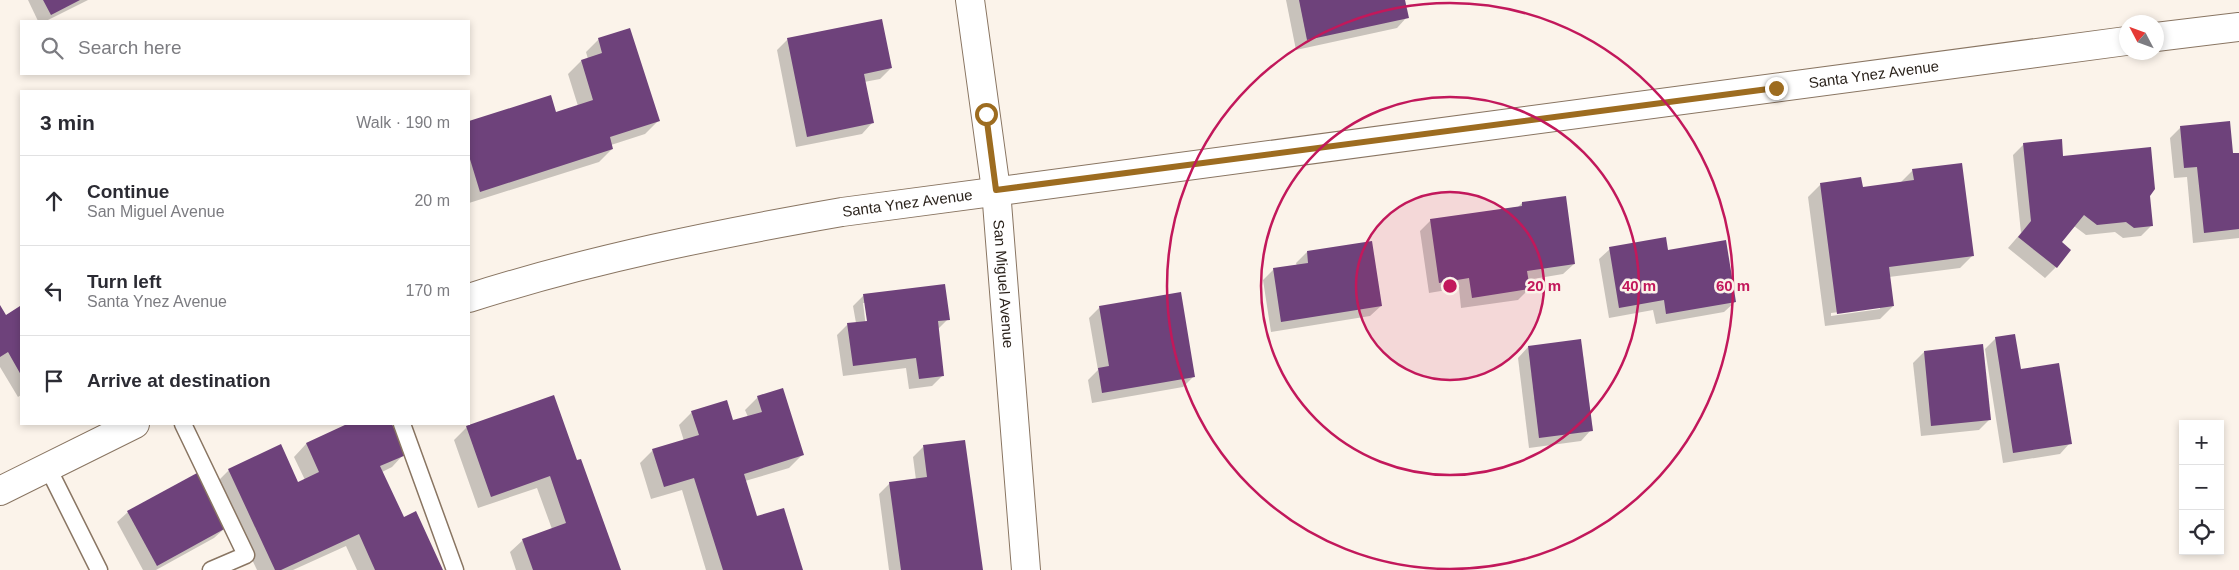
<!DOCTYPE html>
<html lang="en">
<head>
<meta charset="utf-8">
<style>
	body { margin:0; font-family:Helvetica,sans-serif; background:#f2f2f3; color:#2b2b33 }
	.controls { position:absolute; right:15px; bottom:15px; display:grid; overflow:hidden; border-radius:0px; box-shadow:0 2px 8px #0003 }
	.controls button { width:45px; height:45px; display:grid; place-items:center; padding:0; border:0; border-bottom:1px solid #e1e1e2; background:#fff; color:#2b2b33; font:25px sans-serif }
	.compass { position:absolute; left:2119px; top:15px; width:45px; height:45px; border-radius:50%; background:#fff; box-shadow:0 2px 8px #0003; rotate:311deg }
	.stop { position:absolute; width:15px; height:15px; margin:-11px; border:4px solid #9d6c20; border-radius:50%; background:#fff }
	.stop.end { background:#9d6c20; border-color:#fff; box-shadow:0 1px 5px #0008 }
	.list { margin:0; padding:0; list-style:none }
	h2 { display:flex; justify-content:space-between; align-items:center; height:65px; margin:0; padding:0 20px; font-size:21px }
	h2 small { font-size:16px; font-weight:400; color:#7c7c81 }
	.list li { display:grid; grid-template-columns:32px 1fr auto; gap:15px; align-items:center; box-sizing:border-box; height:90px; padding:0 20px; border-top:1px solid #e1e1e2 }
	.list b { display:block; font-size:19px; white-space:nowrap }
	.list p { margin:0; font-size:16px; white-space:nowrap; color:#7c7c81 }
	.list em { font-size:16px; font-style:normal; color:#7c7c81 }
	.icon { flex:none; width:28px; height:28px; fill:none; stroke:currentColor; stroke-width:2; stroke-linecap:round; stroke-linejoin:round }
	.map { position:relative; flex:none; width:2239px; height:570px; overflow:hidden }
	.search { position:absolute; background:#fff; box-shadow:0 2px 8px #0003; left:20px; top:20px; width:450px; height:55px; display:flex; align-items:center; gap:12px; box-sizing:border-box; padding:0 18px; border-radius:0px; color:#7c7c81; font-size:19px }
	.panel { position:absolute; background:#fff; box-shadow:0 2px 8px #0003; left:20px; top:90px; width:450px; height:335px; border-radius:0px }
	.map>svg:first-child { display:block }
	.shadow { fill:#0003; fill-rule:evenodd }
	.building { fill:#6e427b }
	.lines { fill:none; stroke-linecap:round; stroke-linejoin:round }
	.lane-casing { stroke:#897562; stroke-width:19 }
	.street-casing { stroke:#897562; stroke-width:30 }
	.lane { stroke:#fff; stroke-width:16 }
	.street { stroke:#fff; stroke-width:28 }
	.route { stroke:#9d6c20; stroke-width:6 }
	.ring { fill:none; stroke:#c2185b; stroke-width:2.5 }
	.labels { text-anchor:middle; stroke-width:5; stroke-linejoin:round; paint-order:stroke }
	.street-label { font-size:15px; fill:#2c241d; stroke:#fbf3ea }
	.centre { fill:#c2185b; stroke:#fbf3ea; stroke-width:2.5 }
	.ring-label { font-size:15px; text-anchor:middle; font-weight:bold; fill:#c2185b; stroke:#fbf3ea; stroke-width:5; stroke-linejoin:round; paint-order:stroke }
</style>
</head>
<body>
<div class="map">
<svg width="2239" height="570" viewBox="0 0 2239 570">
	<rect width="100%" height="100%" fill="#fbf3ea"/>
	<g class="shadow">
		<path d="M28 0H88L46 21H38Z"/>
		<path d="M1286 0H1404L1407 17 1397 28 1296 50Z"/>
		<path d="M599 39 658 121 645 134 611 145 612 149 599 162 469 203V123L550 97 555 113 578 106 568 74 581 61 588 59 586 52Z"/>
		<path d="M788 39 891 68 880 79 864 82 872 123 862 134 796 147 777 50Z"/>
		<path d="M2181 127 2232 155 2239 154V238L2193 243 2187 177 2174 178 2170 138Z"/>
		<path d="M2024 144 2062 158 2148 196 2151 226 2141 236 2123 238 2115 232 2086 235 2074 226 2060 242 2056 267 2045 278 2008 248 2021 233 2013 155Z"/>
		<path d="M1913 170 1973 255 1960 268 1889 277 1893 306 1880 319 1825 326 1808 197 1821 184 1862 189 1900 183ZM1880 307V309L1831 316V313Z"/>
		<path d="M1522 203 1574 264 1563 274 1527 280 1529 289 1518 300 1461 308 1459 288 1429 293 1420 231 1431 220 1518 207Z"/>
		<path d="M1610 249 1667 252 1735 302 1724 312 1656 324 1653 310 1609 318 1599 259Z"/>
		<path d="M1307 252 1381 306 1370 316 1271 332 1263 280 1274 269 1297 266 1296 263Z"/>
		<path d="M864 295 948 319 937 330 943 375 932 386 909 389 906 368 843 376 837 335 848 324 856 323 853 306ZM863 303H866L869 327H866Z"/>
		<path d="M1100 307 1194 376 1183 387 1092 403 1088 380 1098 370 1089 318Z"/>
		<path d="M0 308 5 316 19 308 21 311V395L18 397 0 367Z"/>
		<path d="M1996 338 2070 443 2060 454 2003 463 1985 349Z"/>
		<path d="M1982 346 1990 419 1979 430 1921 436 1913 363 1924 352Z"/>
		<path d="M1528 347 1591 430 1581 441 1529 448 1518 358Z"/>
		<path d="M758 397 802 455 789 468 745 481 756 518 801 570H706L682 490 651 499 640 463 653 450 684 441 679 425 692 412 733 422 748 417 745 410Z"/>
		<path d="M350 424H390L404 454 392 467 382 472 403 518 442 570H357L346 546 293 570H257L216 483 229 470 298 484 305 480 294 457 306 444Z"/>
		<path d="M467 427 576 462 619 570H516L510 552 523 540 552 529 537 488 478 508 454 440Z"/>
		<path d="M923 447 982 570H889L879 494 889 484 916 480 913 457Z"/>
		<path d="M128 512 225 528 214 538 156 570H143L117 522Z"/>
	</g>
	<g class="building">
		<path d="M43 0H80L51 15Z"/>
		<path d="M1299 0H1405L1409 18 1307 40Z"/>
		<path d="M882 19 892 68 864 74 874 123 807 137 787 38Z"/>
		<path d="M630 28 660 121 610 137 613 149 480 192 469 156V121L551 95 556 112 593 100 581 60 602 53 598 38Z"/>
		<path d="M2230 121 2233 153H2239V229L2204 233 2197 167 2184 168 2180 126Z"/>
		<path d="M2062 139 2063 156 2151 147 2155 189 2150 196 2153 226 2134 228 2126 222 2097 225 2084 215 2062 242 2071 250 2057 268 2018 237 2031 221 2023 143Z"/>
		<path d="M1962 163 1974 256 1889 267 1894 306 1837 314 1820 183 1861 177 1863 187 1914 180 1912 169Z"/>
		<path d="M1566 196 1575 264 1527 271 1530 289 1472 298 1469 278 1439 283 1430 219 1522 206V202Z"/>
		<path d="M1666 237 1668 250 1726 240 1736 302 1666 314 1664 300 1619 308 1609 247Z"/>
		<path d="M1372 241 1382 306 1281 322 1273 268 1308 263 1307 251Z"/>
		<path d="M945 284 950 320 938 321 944 376 919 379 916 358 853 366 847 323 867 321 863 294Z"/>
		<path d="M1181 292 1195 377 1102 393 1098 368 1109 366 1099 306Z"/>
		<path d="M0 305 6 315 20 306 21 309V375L8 352 0 357Z"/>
		<path d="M2015 334 2021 369 2059 363 2072 444 2013 453 1995 337Z"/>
		<path d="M1581 339 1593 431 1539 438 1528 346Z"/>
		<path d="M1983 344 1991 420 1931 426 1924 351Z"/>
		<path d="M783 388 804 455 744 474 757 516 784 508 803 570H723L694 478 664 487 652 449 699 435 691 411 727 400 733 420 762 412 757 396Z"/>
		<path d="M554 395 577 460 581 459 621 570H533L522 539 566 523 550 476 491 497 466 426Z"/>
		<path d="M347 424H392L406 455 380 466 404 517 416 511 443 570H375L359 534 281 570H275L228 469 281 444 298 482 319 472 306 443Z"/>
		<path d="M965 440 983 570H901L889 482 927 477 923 445Z"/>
		<path d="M197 473 226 528 157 566 127 511Z"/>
	</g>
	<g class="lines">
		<defs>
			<g id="lane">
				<path d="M183 424 246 555 211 570"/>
				<path d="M402 424 455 570"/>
				<path d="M47 466 99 570"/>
			</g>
			<g id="street">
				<path id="s1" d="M970 0 996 190 1026 570"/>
				<path d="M2156 37 2239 27"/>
				<path id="s2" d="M469 298C591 259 716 234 842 212L2126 41"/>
				<path d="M0 491 135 424"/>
			</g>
		</defs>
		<use href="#lane" class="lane-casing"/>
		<use href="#street" class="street-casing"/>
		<use href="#lane" class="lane"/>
		<use href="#street" class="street"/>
	</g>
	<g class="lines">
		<path class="route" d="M986 114 996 190 1776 88"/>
	</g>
	<circle cx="1450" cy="286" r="94" fill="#c2185b" fill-opacity=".12"/>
	<g class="ring">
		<circle cx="1450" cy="286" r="94"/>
		<circle cx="1450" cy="286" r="189"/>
		<circle cx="1450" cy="286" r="283"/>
	</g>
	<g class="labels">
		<g class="street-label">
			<text dy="5" stroke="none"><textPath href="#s2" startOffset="1424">Santa Ynez Avenue</textPath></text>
			<text dy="5" stroke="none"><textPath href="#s2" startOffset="449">Santa Ynez Avenue</textPath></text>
			<text dy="5" stroke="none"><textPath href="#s1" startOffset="286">San Miguel Avenue</textPath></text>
		</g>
	</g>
	<circle cx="1450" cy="286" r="8" class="centre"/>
	<g class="ring-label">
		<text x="1544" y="291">20 m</text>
		<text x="1639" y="291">40 m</text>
		<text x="1733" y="291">60 m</text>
	</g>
</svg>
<div class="controls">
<button>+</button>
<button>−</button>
<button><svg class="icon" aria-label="locate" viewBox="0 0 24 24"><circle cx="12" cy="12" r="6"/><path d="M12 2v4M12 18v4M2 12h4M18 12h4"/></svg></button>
</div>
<svg class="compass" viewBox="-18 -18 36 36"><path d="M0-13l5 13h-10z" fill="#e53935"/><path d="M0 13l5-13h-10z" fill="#7c7c81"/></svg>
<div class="stop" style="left:986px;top:114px"></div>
<div class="stop end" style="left:1776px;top:88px"></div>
<div class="search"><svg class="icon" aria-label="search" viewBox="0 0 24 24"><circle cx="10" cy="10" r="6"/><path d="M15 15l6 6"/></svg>Search here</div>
<section class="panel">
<h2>3 min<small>Walk · 190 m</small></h2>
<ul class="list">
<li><svg class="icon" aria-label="ahead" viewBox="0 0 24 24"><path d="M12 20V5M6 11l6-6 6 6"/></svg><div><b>Continue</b><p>San Miguel Avenue</p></div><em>20 m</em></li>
<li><svg class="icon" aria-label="left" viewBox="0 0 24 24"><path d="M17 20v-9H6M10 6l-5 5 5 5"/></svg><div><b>Turn left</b><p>Santa Ynez Avenue</p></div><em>170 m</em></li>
<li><svg class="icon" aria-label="arrive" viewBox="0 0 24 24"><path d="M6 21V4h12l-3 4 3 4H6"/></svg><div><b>Arrive at destination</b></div></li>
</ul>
</section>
</div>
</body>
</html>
